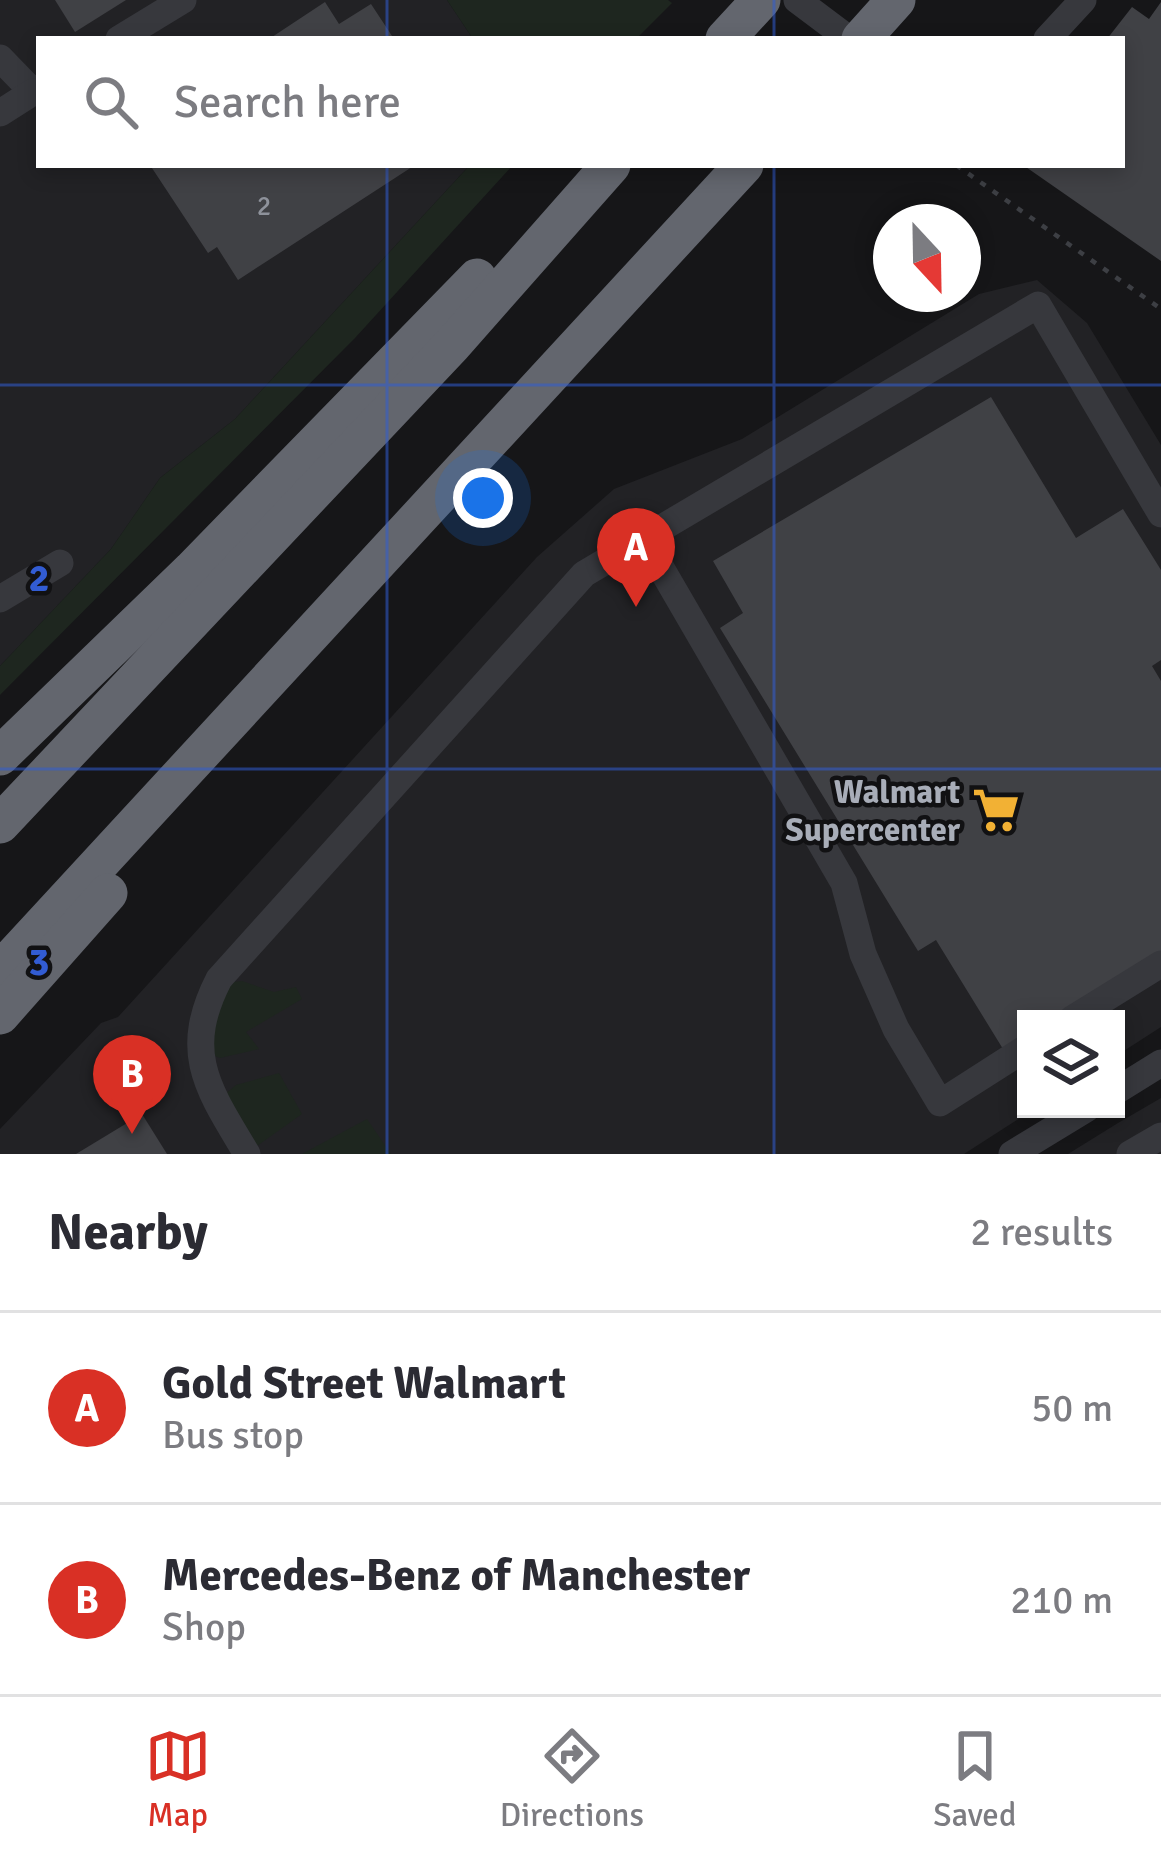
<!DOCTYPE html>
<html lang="en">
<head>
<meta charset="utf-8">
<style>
	body { margin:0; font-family:Signika,sans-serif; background:#f7f7f7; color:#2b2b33 }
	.controls { position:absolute; right:36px; bottom:36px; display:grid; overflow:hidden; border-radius:0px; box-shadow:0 6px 18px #0003 }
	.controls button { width:108px; height:108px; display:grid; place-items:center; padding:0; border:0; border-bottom:3px solid #e1e1e2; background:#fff; color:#2b2b33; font:60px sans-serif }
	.compass { position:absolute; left:873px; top:204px; width:108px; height:108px; border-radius:50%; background:#fff; box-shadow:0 6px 18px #0003; rotate:158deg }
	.you { position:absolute; left:483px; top:498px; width:42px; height:42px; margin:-30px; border:9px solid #fff; border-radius:50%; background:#1a73e8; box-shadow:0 0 0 18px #1a73e833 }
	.badge { display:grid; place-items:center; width:78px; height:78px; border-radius:50%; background:#d93025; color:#fff; font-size:39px; font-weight:700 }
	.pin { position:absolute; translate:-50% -99px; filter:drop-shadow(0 3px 6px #0008) }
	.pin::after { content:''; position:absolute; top:63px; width:42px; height:36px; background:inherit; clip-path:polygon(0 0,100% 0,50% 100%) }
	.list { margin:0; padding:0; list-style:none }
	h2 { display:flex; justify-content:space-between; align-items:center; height:156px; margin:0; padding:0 48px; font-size:51px }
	h2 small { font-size:39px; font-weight:400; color:#7c7c81 }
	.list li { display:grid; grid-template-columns:78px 1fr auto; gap:36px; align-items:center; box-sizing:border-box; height:192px; padding:0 48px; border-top:3px solid #e1e1e2 }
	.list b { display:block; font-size:45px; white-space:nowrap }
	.list p { margin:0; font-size:39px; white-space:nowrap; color:#7c7c81 }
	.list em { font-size:39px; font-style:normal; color:#7c7c81 }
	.icon { flex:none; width:66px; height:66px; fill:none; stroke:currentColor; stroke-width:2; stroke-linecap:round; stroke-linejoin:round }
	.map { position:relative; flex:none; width:1161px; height:1154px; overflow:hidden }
	.search { position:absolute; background:#fff; box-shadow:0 6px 18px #0003; left:36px; right:36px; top:36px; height:132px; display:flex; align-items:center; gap:30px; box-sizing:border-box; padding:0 42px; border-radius:0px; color:#7c7c81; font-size:45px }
	.sheet { height:540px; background:#fff }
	nav { display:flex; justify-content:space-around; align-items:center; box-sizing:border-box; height:168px; border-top:3px solid #e1e1e2; background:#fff; font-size:33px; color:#7c7c81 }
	nav a { display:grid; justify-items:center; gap:6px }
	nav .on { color:#d93025 }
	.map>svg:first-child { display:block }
	.built { fill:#222225 }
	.green { fill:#1e261f }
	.building { fill:#404145 }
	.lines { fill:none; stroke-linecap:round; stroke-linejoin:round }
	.path { stroke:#3d3f44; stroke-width:4.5; stroke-dasharray:6 9; stroke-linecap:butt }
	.minor { stroke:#37383d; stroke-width:27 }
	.highway { stroke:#63666e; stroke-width:39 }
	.highway-bridge { stroke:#63666e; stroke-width:39 }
	.grid { fill:none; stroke:#325cd3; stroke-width:3; stroke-opacity:0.55 }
	.labels { text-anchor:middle; stroke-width:9; stroke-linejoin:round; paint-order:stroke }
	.number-label { font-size:27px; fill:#8e929b }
	.poi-label { font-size:33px; font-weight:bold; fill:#a8adb8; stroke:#111113; text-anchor:end }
	.grid-label { font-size:39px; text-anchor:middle; font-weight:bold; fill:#325cd3; stroke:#111113; stroke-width:9; stroke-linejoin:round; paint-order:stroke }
</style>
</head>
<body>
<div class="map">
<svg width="1161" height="1154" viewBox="0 0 1161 1154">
	<rect width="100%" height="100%" fill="#161618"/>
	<g class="built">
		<path d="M0 0H447L473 39H39V165H470L235 419 160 478 111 549 0 666Z"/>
		<path d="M1037 280 1087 323 1161 445V1027L1116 1056V1019H1026V1109H1034L964 1154H0V1129L101 1023 118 1017 537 557 614 489 742 439 979 294Z"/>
		<path d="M1161 1098V1154H1068L1118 1123Z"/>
	</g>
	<g class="green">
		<path d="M447 0H668L672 3 636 39H473Z"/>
		<path d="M470 165H513L355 338 0 695V666L111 549 160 478 235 419Z"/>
		<path d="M242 981 274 992 296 987 302 999 246 1032 259 1049 220 1058 207 1053 226 983Z"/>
		<path d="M279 1073 302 1114 257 1146 224 1095 236 1085Z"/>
		<path d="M367 1119 391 1154H302Z"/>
	</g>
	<g class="building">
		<path d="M55 0H126L75 32Z"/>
		<path d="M325 2 339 24 371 4 394 39H269Z"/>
		<path d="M1161 2V261L1023 165H1122V39H1107L1132 7 1149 19Z"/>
		<path d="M150 165H415L238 280 217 247 208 253Z"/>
		<path d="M991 397 1076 538 1123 509 1161 570V660L1152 666 1161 681V952L1051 1019H1026V1035L1003 1049 936 940 918 951 720 628 743 613 713 561Z"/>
		<path d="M142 1114 167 1154H76Z"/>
	</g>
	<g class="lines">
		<path class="path" d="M956 165 1161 309"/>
		<g class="minor">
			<path d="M797 0 849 39"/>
			<path d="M119 39 183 0"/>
			<path d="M1047 39 1083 0"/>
			<path d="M0 58 33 92 39 88"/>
			<path d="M0 113 33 92"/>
			<path d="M643 537 844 883 863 954 896 1029 940 1103 1026 1048"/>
			<path d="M0 599 60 563"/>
			<path d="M1072 1019 1161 964"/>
			<path d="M1116 1091 1161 1063"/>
			<path d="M247 1154C208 1089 181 1053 219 979L584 574 1038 305 1161 514"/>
			<path d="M1012 1154 1086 1109"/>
			<path d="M1130 1154 1161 1136"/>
		</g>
		<g class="highway">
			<path d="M861 39 896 0"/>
			<path d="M0 756 192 570 477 278"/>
			<path d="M0 824 452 345 611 165"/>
			<path d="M0 971 744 165"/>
			<path d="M0 1015 108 893"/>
		</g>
		<path class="highway-bridge" d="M725 39 761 0"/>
	</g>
	<path class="grid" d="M387 0V39M774 0V39M387 165V1154M774 165V1154M0 385H1161M0 769H1161"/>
	<defs>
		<symbol id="supermarket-bare" viewBox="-9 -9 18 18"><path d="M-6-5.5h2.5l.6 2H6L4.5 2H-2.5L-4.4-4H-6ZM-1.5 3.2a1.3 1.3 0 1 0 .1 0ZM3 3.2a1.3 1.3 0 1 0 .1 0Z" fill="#f2b134" stroke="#111113" stroke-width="2.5" paint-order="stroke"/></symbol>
	</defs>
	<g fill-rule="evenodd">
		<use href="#supermarket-bare" x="963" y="777" width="66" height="66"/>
	</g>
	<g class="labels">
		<g class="number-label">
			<text x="264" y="215">2</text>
		</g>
		<g class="poi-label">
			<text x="960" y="803">Walmart<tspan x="960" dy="38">Supercenter</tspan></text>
		</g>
	</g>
	<g class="grid-label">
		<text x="39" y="591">2</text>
		<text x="39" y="975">3</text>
	</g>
</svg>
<div class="controls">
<button><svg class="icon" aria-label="layers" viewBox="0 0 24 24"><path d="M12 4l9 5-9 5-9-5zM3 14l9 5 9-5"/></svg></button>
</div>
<svg class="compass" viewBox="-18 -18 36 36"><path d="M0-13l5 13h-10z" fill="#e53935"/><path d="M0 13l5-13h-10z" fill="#7c7c81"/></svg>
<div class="you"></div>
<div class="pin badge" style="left:636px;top:607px">A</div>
<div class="pin badge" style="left:132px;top:1134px">B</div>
<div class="search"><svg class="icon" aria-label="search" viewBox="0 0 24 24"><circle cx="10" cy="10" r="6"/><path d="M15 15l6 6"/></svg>Search here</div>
</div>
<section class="sheet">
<h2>Nearby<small>2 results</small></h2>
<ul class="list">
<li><span class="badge">A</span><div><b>Gold Street Walmart</b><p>Bus stop</p></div><em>50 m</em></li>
<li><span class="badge">B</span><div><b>Mercedes-Benz of Manchester</b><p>Shop</p></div><em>210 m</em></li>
</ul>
</section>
<nav>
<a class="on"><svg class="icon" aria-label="map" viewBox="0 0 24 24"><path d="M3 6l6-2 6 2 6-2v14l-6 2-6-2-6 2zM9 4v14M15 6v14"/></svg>Map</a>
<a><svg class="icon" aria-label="directions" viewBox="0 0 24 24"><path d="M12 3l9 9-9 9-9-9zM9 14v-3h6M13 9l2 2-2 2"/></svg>Directions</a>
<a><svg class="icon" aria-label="saved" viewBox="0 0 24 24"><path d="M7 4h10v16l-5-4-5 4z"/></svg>Saved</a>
</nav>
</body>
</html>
